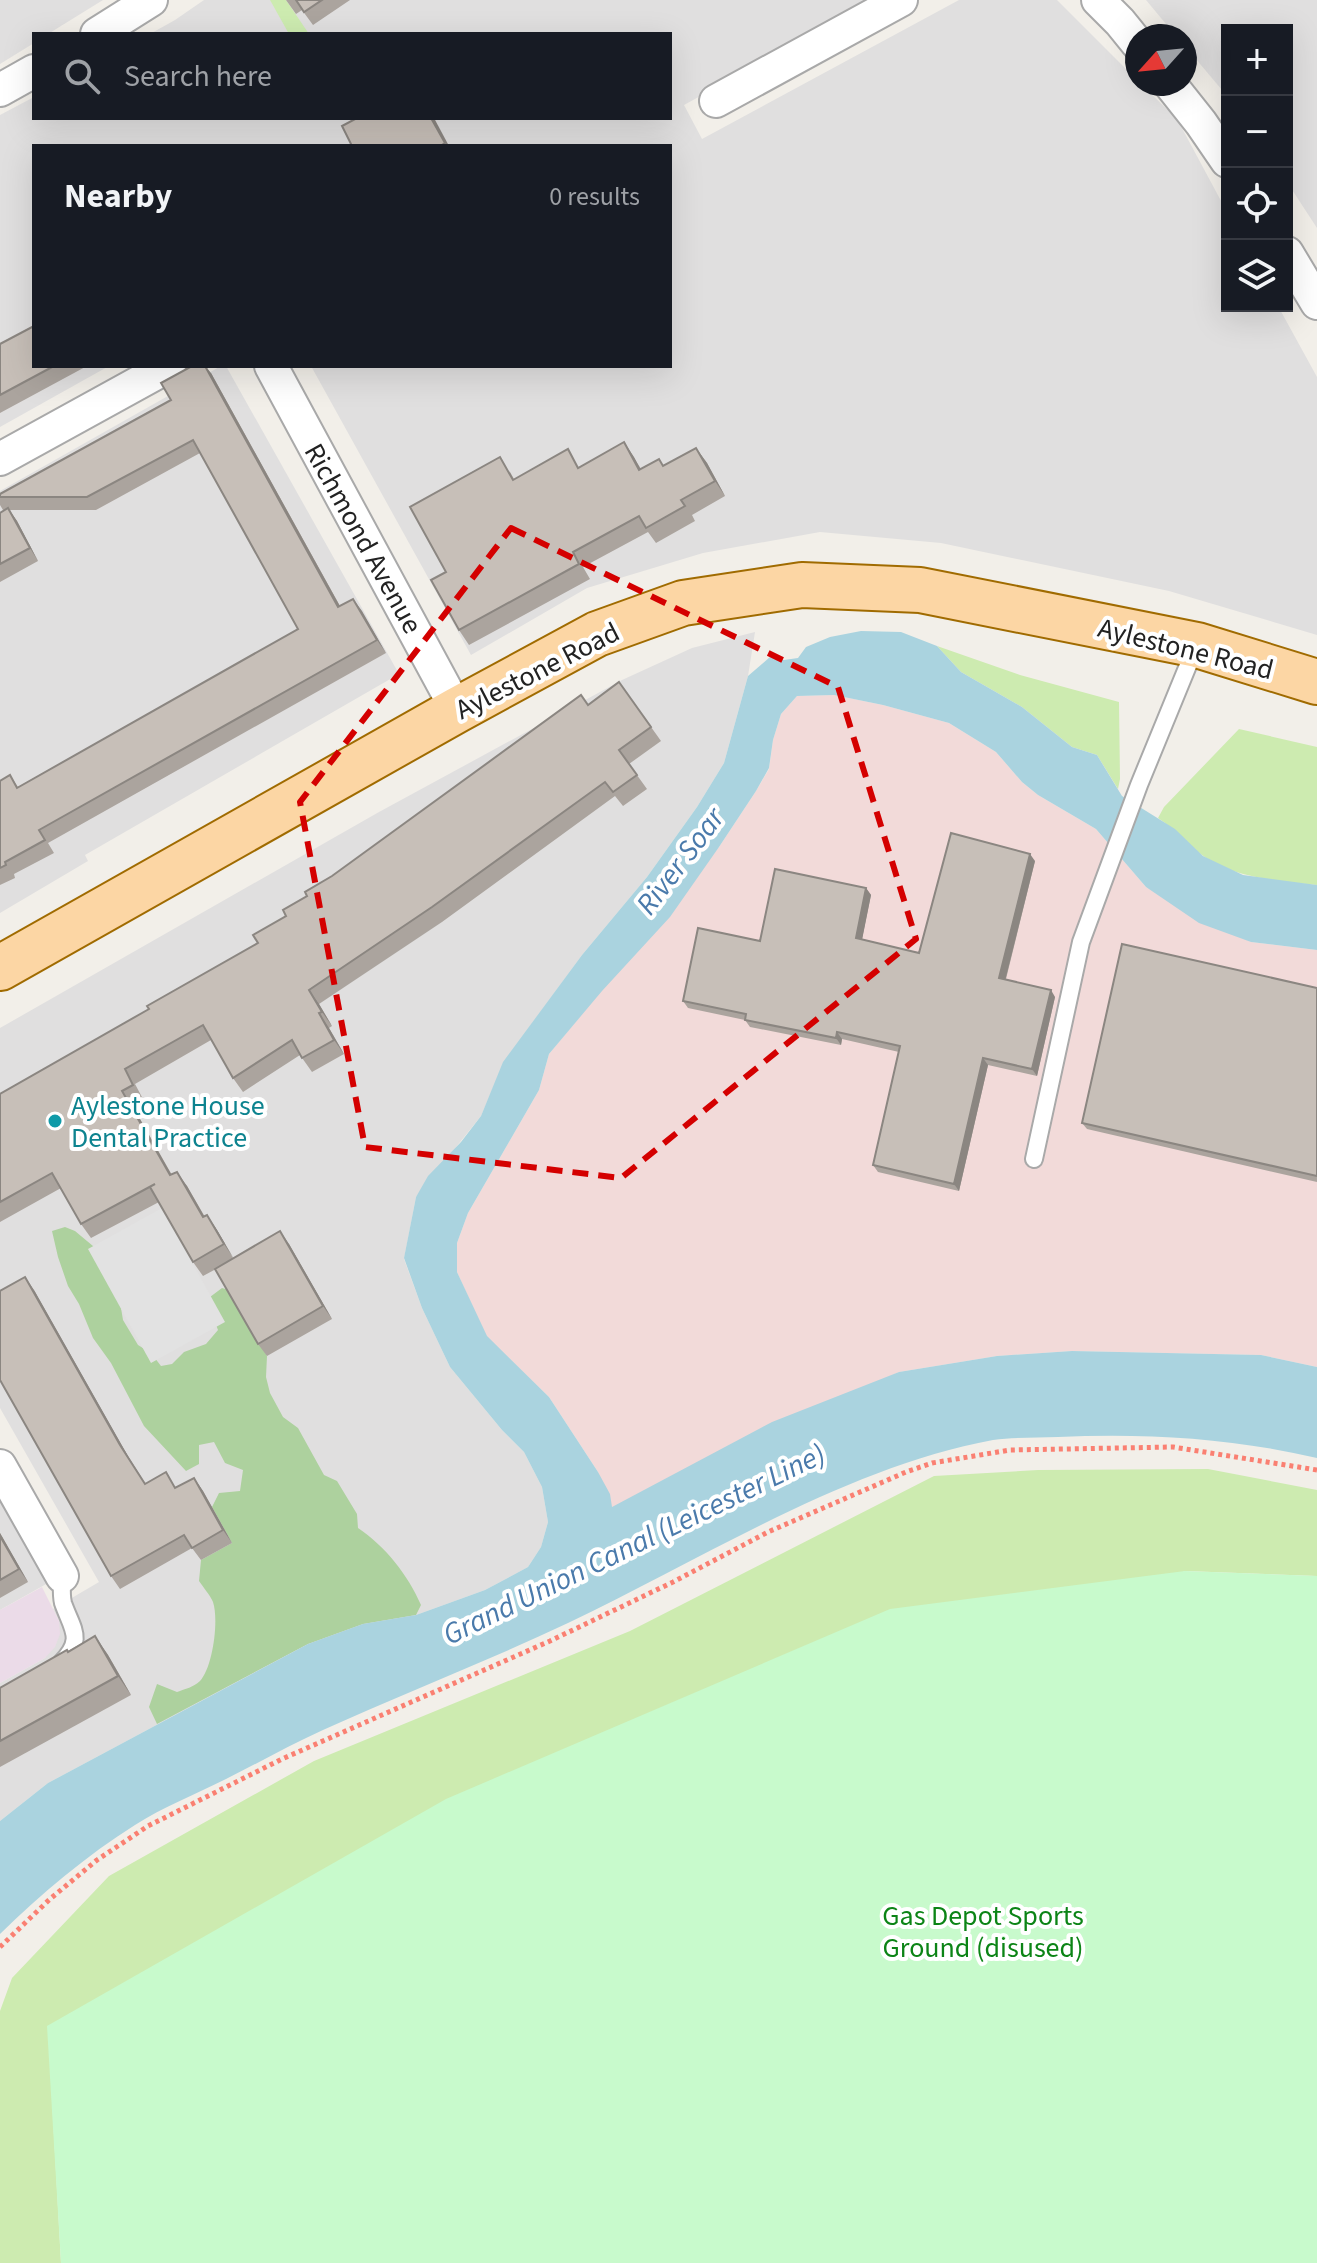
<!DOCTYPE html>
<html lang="en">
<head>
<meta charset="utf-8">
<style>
	body { margin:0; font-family:"Source Sans 3",sans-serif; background:#242831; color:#f1f3f6 }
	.controls { position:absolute; right:24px; top:24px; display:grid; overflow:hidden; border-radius:0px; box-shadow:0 8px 32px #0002 }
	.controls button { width:72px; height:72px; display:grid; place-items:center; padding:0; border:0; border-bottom:2px solid #363941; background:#171b24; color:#f1f3f6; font:40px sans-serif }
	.compass { position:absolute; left:1125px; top:24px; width:72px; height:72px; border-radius:50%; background:#171b24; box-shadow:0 8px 32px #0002; rotate:243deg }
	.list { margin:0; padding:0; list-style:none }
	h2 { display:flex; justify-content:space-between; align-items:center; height:104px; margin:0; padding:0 32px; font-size:34px }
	h2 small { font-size:26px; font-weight:400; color:#9ea1a6 }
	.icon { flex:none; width:44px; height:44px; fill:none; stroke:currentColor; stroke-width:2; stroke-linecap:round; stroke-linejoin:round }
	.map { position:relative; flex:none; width:1317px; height:2263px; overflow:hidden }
	.search { position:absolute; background:#171b24; box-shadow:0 8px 32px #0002; left:32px; top:32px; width:640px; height:88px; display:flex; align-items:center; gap:20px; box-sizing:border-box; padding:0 28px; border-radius:0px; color:#9ea1a6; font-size:30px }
	.panel { position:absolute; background:#171b24; box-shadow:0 8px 32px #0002; left:32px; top:144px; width:640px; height:224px; border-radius:0px }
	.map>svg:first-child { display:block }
	.residential { fill:#e0dfdf }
	.commercial { fill:#f2dad9 }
	.industrial { fill:#ebdbe8 }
	.grass { fill:#cdebb0 }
	.forest { fill:#add19e }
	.park { fill:#c8facc }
	.parking { fill:#e2e2e2 }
	.water { fill:#aad3df }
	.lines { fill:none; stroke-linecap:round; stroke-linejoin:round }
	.lane-casing { stroke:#a9a9a9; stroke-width:20 }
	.street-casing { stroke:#a9a9a9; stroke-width:36 }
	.primary-casing { stroke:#a06b00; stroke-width:48 }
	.path { stroke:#fa8072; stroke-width:5; stroke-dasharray:4 4; stroke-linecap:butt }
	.lane { stroke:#fff; stroke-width:16 }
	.street { stroke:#fff; stroke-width:32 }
	.primary { stroke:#fcd6a4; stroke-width:44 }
	.wall { fill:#aba49e }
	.shaded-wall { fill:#8b8681 }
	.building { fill:#c7bfb8; stroke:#8b8681; stroke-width:2 }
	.marked { fill:none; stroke:#d40000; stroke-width:6; stroke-dasharray:16 10; stroke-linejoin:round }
	.culture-dot { fill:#0f9aa8; stroke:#fff; stroke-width:3 }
	.labels { text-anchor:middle; stroke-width:8; stroke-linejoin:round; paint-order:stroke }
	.street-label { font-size:28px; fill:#222; stroke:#fff }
	.culture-label { font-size:28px; fill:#0d838f; stroke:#fff; text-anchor:start }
	.park-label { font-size:28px; fill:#0c8416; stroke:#fff }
	.water-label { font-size:30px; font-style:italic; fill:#4a7aab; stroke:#fff }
</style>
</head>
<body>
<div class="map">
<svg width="1317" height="2263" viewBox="0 0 1317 2263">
	<rect width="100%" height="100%" fill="#f2efe9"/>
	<g class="residential">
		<path d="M0 0H103L48 34H34V43L0 64Z"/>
		<path d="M204 0H875L684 105 702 139 959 0H1057L1137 80V84H1141L1177 119 1227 212V306H1278L1317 377V635L1169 591 941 543 820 532 703 553 587 588 471 655 311 366H670V146H34V366H109L0 427V115L34 97V118H670V34H150L175 20Z"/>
		<path d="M1146 0H1317V228L1287 182V30H1227V96L1185 46V36H1176Z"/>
		<path d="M221 366H226L399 674 85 855 88 861 0 913V491Z"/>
		<path d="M755 632 748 676 724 763 697 807 647 877 582 955 504 1062 481 1116 416 1197 404 1259 422 1308 450 1367 502 1430 524 1452 542 1487 548 1522 541 1547 528 1567 485 1590 416 1615 308 1644 48 1783 0 1821V1683L45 1658 59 1621 53 1609 99 1582 0 1408V1028L379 812 622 680 692 648Z"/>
		<path d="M0 1497 48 1583 0 1610Z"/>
	</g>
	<path class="commercial" d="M834 695 883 705 949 723 996 752 1022 782 1038 795 1096 829 1146 887 1251 942 1317 950V1367L1261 1355 1072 1351 997 1356 899 1372 612 1508 598 1472 549 1397 486 1336 457 1272V1243L468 1213 539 1090 549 1054 719 847 756 791 769 769 773 740 781 714 797 696Z"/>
	<path class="industrial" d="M42 1587 59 1621 60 1634 55 1647 45 1658 0 1683V1610Z"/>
	<g class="grass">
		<path d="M270 0H286L309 34H289Z"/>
		<path d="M937 646 1020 675 1119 702 1120 779 1118 789 1097 755 1072 747 1022 707 961 672Z"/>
		<path d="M1239 729 1317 747V885C1281 881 1231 878 1202 855 1186 843 1176 830 1158 818L1164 807Z"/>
		<path d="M1208 1469 1317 1490V1576L1185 1571 48 2026 61 2263H0V2011L12 1978 109 1876 314 1761 630 1631 934 1476 1038 1470Z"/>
	</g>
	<path class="forest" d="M65 1227 75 1231 99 1251 119 1296 123 1320 138 1345 151 1353 161 1366 172 1364 184 1352 206 1344 218 1330 206 1300 222 1288 229 1290 267 1356 266 1377 270 1393 283 1417 298 1428 324 1475 337 1481 357 1514 358 1528C385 1546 408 1575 421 1605L416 1615 363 1624 308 1644 157 1724 149 1707 157 1684 177 1692C185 1689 194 1687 200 1681 213 1667 219 1620 213 1602 210 1595 203 1587 199 1581L201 1560 232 1543 212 1507 219 1493 240 1491 243 1470 225 1463 214 1442 199 1445V1464L186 1471 144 1426 111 1363 93 1338 79 1304 68 1286 58 1257 52 1231Z"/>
	<path class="park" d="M1185 1571 1317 1576V2263H61L47 2026 446 1799 890 1609Z"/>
	<path class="parking" d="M162 1208 225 1322 151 1363 88 1249Z"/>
	<path class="water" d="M861 631 901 632 937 646 961 672 1022 707 1072 747 1097 755 1122 796 1175 829 1203 856 1243 875 1317 885V950L1251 942 1199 923 1146 887 1096 829 1038 795 1022 782 996 752 949 723 883 705 834 695 797 696 781 714 773 740 769 768 756 791 719 847 670 917 602 991 549 1054 539 1090 468 1213 457 1243V1272L487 1336 549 1397 598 1472 610 1494 612 1507 772 1422 899 1372 997 1356 1072 1351 1261 1355 1317 1367V1458C1232 1438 1145 1433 1058 1437 1037 1438 1014 1437 993 1440 846 1467 703 1559 568 1623 488 1661 404 1693 323 1730 290 1745 258 1763 226 1779 196 1794 163 1807 135 1825 87 1855 41 1894 0 1934V1821L48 1783 308 1644 363 1624 416 1615 485 1590 528 1567 541 1547 548 1522 542 1487 524 1452 502 1430 450 1367 422 1308 404 1258 416 1197 428 1176 461 1142 481 1116 503 1062 582 955 647 877 697 807 724 763 748 676 770 657 784 660 798 658 806 647 830 637Z"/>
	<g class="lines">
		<defs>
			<g id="lane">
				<path d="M1034 1159 1081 942 1139 785 1196 646"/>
				<path d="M61 1663C85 1639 72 1629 63 1603 61 1595 62 1585 62 1576"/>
			</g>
			<g id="street">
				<path d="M1098 0 1120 22 1137 43"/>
				<path d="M97 34 151 0"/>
				<path d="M1170 84 1201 123 1227 161"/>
				<path d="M0 90 34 71"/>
				<path d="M716 101 901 0"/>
				<path d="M1287 253 1317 303"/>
				<path d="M271 366 457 710"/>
				<path d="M0 459 169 366"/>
				<path d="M0 1466 62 1576"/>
			</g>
			<path id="primary" d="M0 968 457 710 597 634 683 603 802 585 920 590 1197 645 1317 682"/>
		</defs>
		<use href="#lane" class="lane-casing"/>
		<use href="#street" class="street-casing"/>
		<use href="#primary" class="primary-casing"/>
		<path class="path" d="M0 1947 50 1899 97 1860 148 1826 282 1759 550 1641 673 1582 768 1532 906 1472 932 1463 1010 1450 1173 1447 1317 1470"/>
		<use href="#lane" class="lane"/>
		<use href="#street" class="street"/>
		<use href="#primary" class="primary"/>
	</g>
	<g class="wall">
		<path d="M286 0H350L313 25 302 10 296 14Z"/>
		<path d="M0 344 34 366H87L0 413Z"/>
		<path d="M211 373 340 606 353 599 386 653 48 843 54 853 14 874 15 878 0 885V781L10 775 18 787 298 629 200 453 96 510H9L17 521 38 561 0 582V513L5 510H3L0 505V494L171 400Z"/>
		<path d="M624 442 641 469 664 466 696 448 707 463 725 496 692 515 695 521 656 543 648 532 583 567 590 579 469 645 459 630 446 572 510 472 514 479 580 467Z"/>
		<path d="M619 682 661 741 629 764 647 789 623 806 615 796 442 922 319 1004 332 1026 329 1028 344 1054 312 1072 300 1055 243 1092 233 1078 211 1040 135 1084 143 1099 132 1105 172 1175 187 1186 205 1217 207 1215 217 1230 233 1258 289 1244 332 1319 267 1356 258 1344 216 1269 203 1276 193 1262 159 1202 91 1238 81 1224 61 1188 0 1222V1094L149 1009 258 943 307 896 332 876 588 705Z"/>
		<path d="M1035 861 1006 979 1055 997 1037 1076 988 1065 959 1191 878 1172 873 1165 899 1052 842 1039 841 1045 750 1027 745 1020 688 1008 683 1001 760 941 866 888 871 895 862 939 919 953Z"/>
		<path d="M1317 988V1182L1087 1129 1082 1123Z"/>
		<path d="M34 1290 129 1458 145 1484 176 1487 194 1478 203 1491 232 1543 201 1560 192 1548 120 1589 111 1576Z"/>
		<path d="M0 1533 28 1582 0 1598Z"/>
		<path d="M95 1636 108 1655 131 1695 0 1767V1688Z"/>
	</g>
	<g class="shaded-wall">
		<path d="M431 118H434L449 146H447L445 143Z"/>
		<path d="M205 366 211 373 347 619 338 607Z"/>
		<path d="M624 442 634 457 649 485 639 470Z"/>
		<path d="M696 448 707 463 725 496 715 481Z"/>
		<path d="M8 508 17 521 38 561 30 548Z"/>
		<path d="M353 599 362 611 386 653 377 640Z"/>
		<path d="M1030 854 1035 861 1004 985 999 978Z"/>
		<path d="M866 888 871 895 861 945 856 938Z"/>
		<path d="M309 990 319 1004 332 1026 322 1012Z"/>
		<path d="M1051 990 1055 997 1037 1076 1032 1069Z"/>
		<path d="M319 1013 329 1028 344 1054 334 1040Z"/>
		<path d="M837 1032 842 1039 841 1045 836 1038Z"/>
		<path d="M983 1058 988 1065 959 1191 954 1184Z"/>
		<path d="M122 1091 132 1105 180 1190 170 1175Z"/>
		<path d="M177 1172 187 1186 213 1232 203 1217Z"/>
		<path d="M207 1215 217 1230 234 1259 224 1244Z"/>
		<path d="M280 1231 289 1244 332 1319 323 1306Z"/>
		<path d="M25 1277 34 1290 129 1458 154 1497 120 1445Z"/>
		<path d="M194 1478 203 1491 232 1543 223 1530Z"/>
		<path d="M0 1533 28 1582 19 1569 0 1536Z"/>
		<path d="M95 1636 108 1655 131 1695 118 1676Z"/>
	</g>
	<g class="building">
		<path d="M296 0H322L304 12Z"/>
		<path d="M357 118H431L445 143 440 146H352L342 126Z"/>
		<path d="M34 326V366H54L0 395V344Z"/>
		<path d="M192 366H205L338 607 353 599 377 640 39 830 45 840 5 862 6 865 0 868V781L10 775 17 788 298 629 193 440 87 497H0V494L171 400 161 383Z"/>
		<path d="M624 442 639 470 659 459 663 466 696 448 715 481 681 500 685 506 646 528 639 516 573 552 579 564 459 630 431 580 446 572 410 507 500 457 513 480 568 449 578 468Z"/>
		<path d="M8 508 30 548 0 564V513Z"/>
		<path d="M619 682 651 727 619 750 637 775 613 792 605 782 432 907 309 990 322 1012 319 1013 334 1040 302 1058 292 1040 233 1078 203 1025 125 1069 133 1085 122 1091 170 1175 177 1172 203 1217 207 1215 224 1244 193 1262 150 1187 155 1184 81 1224 52 1173 0 1202V1094L149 1009 147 1006 258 943 253 935 286 916 283 910 307 896 305 892 332 876 581 695 588 705Z"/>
		<path d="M951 833 1030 854 999 978 1051 990 1032 1069 983 1058 954 1184 873 1165 900 1046 837 1032 836 1038 745 1020 746 1014 683 1001 698 928 760 941 775 869 866 888 856 938 919 953Z"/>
		<path d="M1122 944 1317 988V1176L1082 1123Z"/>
		<path d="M280 1231 323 1306 258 1344 215 1269Z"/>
		<path d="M25 1277 120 1445 145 1484 166 1472 175 1488 194 1478 223 1530 192 1548 184 1535 111 1576 0 1380V1291Z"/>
		<path d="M0 1536 19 1569 0 1580Z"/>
		<path d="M95 1636 118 1676 0 1741V1688L67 1650 68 1652Z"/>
	</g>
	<path class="marked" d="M511 528 838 687 916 939 621 1178 365 1147 300 802Z"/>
	<circle class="culture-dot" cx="55" cy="1121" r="8"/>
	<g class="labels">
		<g class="street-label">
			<text transform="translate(364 538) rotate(61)" y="10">Richmond Avenue</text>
			<text transform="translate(1186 648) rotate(14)" y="10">Aylestone Road</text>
			<text transform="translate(537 670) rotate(-27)" y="10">Aylestone Road</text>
		</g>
		<g class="culture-label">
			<text x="71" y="1115">Aylestone House<tspan x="71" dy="32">Dental Practice</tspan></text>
		</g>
		<g class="park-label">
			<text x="983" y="1925">Gas Depot Sports<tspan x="983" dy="32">Ground (disused)</tspan></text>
		</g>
		<g class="water-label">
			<text transform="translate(680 861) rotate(-53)" y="10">River Soar</text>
			<text transform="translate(634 1544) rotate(-26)" y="10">Grand Union Canal (Leicester Line)</text>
		</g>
	</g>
</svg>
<div class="controls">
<button>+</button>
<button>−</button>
<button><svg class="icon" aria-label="locate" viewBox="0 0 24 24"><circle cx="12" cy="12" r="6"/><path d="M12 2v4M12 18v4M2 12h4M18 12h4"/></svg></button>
<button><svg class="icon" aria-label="layers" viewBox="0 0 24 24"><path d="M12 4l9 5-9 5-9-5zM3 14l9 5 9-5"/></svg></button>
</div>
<svg class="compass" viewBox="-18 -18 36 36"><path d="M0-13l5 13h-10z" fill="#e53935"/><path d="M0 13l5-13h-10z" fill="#9ea1a6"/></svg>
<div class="search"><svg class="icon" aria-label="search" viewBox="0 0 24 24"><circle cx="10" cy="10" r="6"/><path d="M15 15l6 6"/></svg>Search here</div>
<section class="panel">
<h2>Nearby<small>0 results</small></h2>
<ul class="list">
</ul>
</section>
</div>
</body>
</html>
